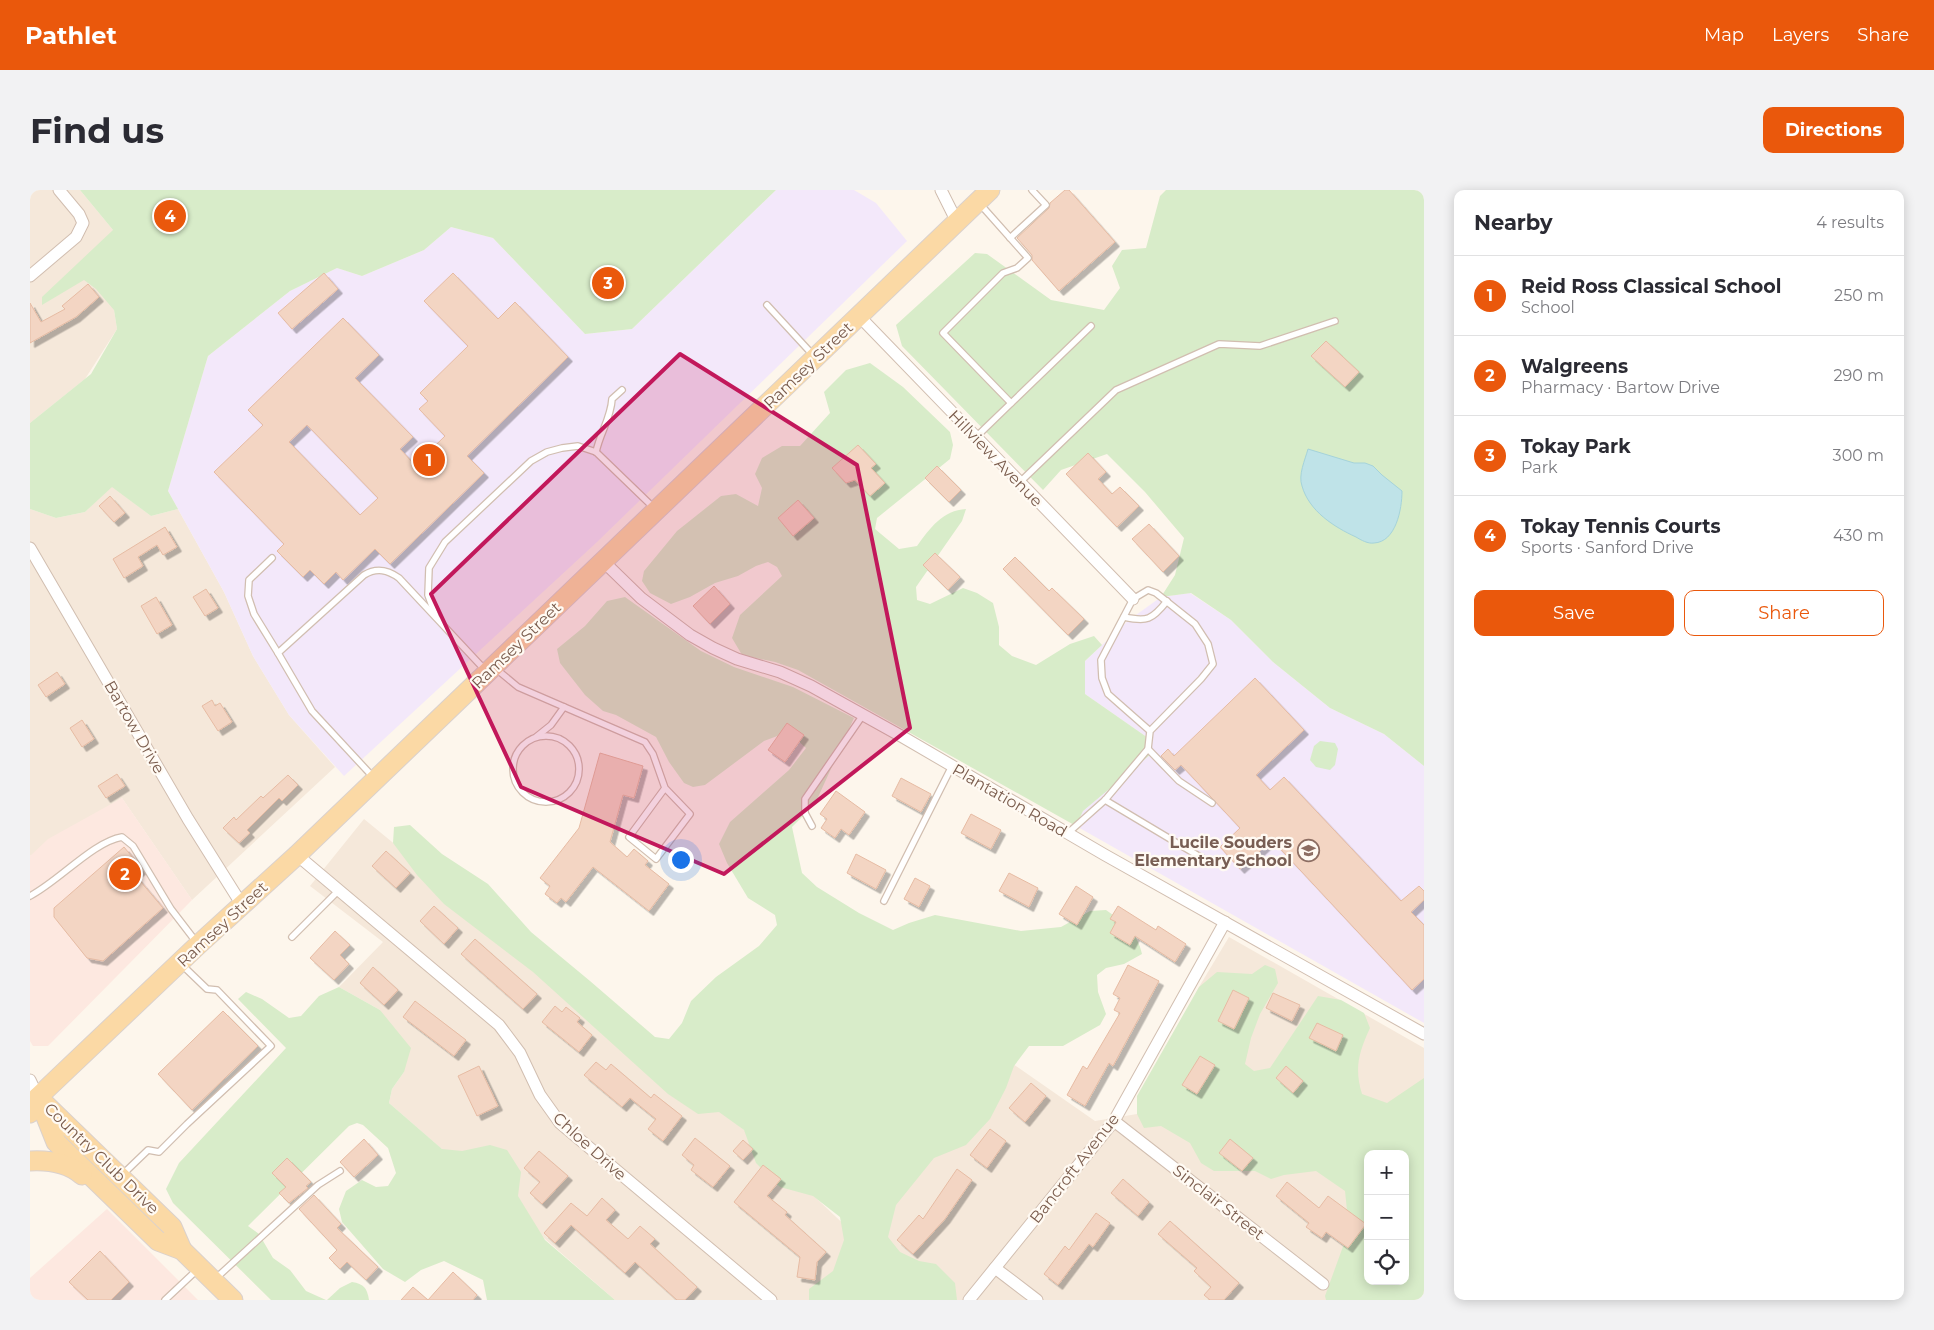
<!DOCTYPE html>
<html lang="en">
<head>
<meta charset="utf-8">
<style>
	body { margin:0; font-family:Montserrat,sans-serif; background:#f2f2f3; color:#2b2b33 }
	.controls { position:absolute; right:15px; bottom:15px; display:grid; overflow:hidden; border-radius:10px; box-shadow:0 2px 12px #0003 }
	.controls button { width:45px; height:45px; display:grid; place-items:center; padding:0; border:0; border-bottom:1px solid #e1e1e2; background:#fff; color:#2b2b33; font:25px sans-serif }
	.you { position:absolute; left:650px; top:669px; width:18px; height:18px; margin:-12px; border:4px solid #fff; border-radius:50%; background:#1a73e8; box-shadow:0 0 0 8px #1a73e833 }
	.badge { display:grid; place-items:center; width:32px; height:32px; border-radius:50%; background:#ea580c; color:#fff; font-size:16px; font-weight:700 }
	.pin { position:absolute; translate:-50% -50%; border:2px solid #fff; box-shadow:0 1px 5px #0006 }
	.list { margin:0; padding:0; list-style:none }
	h2 { display:flex; justify-content:space-between; align-items:center; height:65px; margin:0; padding:0 20px; font-size:21px }
	h2 small { font-size:16px; font-weight:400; color:#7c7c81 }
	.list li { display:grid; grid-template-columns:32px 1fr auto; gap:15px; align-items:center; box-sizing:border-box; height:80px; padding:0 20px; border-top:1px solid #e1e1e2 }
	.list b { display:block; font-size:19px; white-space:nowrap }
	.list p { margin:0; font-size:16px; white-space:nowrap; color:#7c7c81 }
	.list em { font-size:16px; font-style:normal; color:#7c7c81 }
	.actions { display:flex; gap:10px; padding:15px 20px }
	.actions a { flex:1; padding:11px 0; border:1px solid #ea580c; border-radius:10px; text-align:center; font-size:18px; color:#ea580c }
	.actions .main { background:#ea580c; color:#fff }
	.icon { flex:none; width:28px; height:28px; fill:none; stroke:currentColor; stroke-width:2; stroke-linecap:round; stroke-linejoin:round }
	.map { position:relative; flex:none; width:1394px; height:1110px; overflow:hidden; border-radius:10px }
	header { display:flex; align-items:center; gap:30px; box-sizing:border-box; height:70px; padding:0 25px; background:#ea580c; color:#fff }
	header strong { font-size:24px }
	nav { display:flex; gap:28px; margin-inline-start:auto; font-size:18px }
	.intro { display:flex; align-items:center; justify-content:space-between; box-sizing:border-box; height:120px; padding:0 30px }
	h1 { margin:0; font-size:35px }
	.button { padding:12px 22px; border-radius:10px; background:#ea580c; color:#fff; font-size:18px; font-weight:700 }
	main { display:flex; gap:30px; padding:0 30px }
	aside { flex:1; background:#fff; border-radius:10px; box-shadow:0 2px 12px #0003 }
	.map>svg:first-child { display:block }
	.residential { fill:#f5e8da; fill-rule:evenodd }
	.commercial { fill:#fde8e0 }
	.education { fill:#f3e8fa }
	.green { fill:#d8ecc9; fill-rule:evenodd }
	.water { fill:#bfe3e8; stroke:#a5d3da }
	.building { fill:#f3d5c3; stroke:#e6bba3; fill-rule:evenodd; filter:url(#shadow) }
	.lines { fill:none; stroke-linecap:round; stroke-linejoin:round }
	.lane-casing { stroke:#d1beb0; stroke-width:8 }
	.street-casing { stroke:#d1beb0; stroke-width:13 }
	.primary-casing { stroke:#dad1cd; stroke-width:21 }
	.lane { stroke:#fff; stroke-width:5.5 }
	.street { stroke:#fff; stroke-width:11 }
	.primary { stroke:#fbd9a5; stroke-width:19 }
	.marked { fill:#c2185b; fill-opacity:0.2; stroke:#c2185b; stroke-width:4; stroke-linejoin:round }
	.labels { text-anchor:middle; stroke-width:4.5; stroke-linejoin:round; paint-order:stroke }
	.street-label { font-size:16px; fill:#7a5c4d; stroke:#fffaf3 }
	.education-label { font-size:16px; font-weight:bold; fill:#785e54; stroke:#fffaf3; text-anchor:end }
</style>
</head>
<body>
<header>
<strong>Pathlet</strong>
<nav><a>Map</a><a>Layers</a><a>Share</a></nav>
</header>
<div class="intro"><h1>Find us</h1><a class="button">Directions</a></div>
<main>
<div class="map">
<svg width="1394" height="1110" viewBox="0 0 1394 1110">
	<defs>
		<filter id="shadow"><feDropShadow dx="4.5" dy="4.5" stdDeviation="0" flood-color="#0004"/></filter>
	</defs>
	<rect width="100%" height="100%" fill="#fdf6ec"/>
	<g class="residential">
		<path d="M0 0H50L83 40 84 120 87 139 55 189 0 233Z"/>
		<path d="M82 296 121 326 148 319 194 402 223 466 259 525 305 577 162 710 92 608 0 666V319L26 328 55 322Z"/>
		<path d="M334 629 714 940 823 1043 973 867 1065 931 1107 924 1169 797 1199 747 1394 858V1110H585L359 913 362 899 374 882 350 820 309 797 353 752 280 696ZM1338 964H1375V1091H1338Z"/>
	</g>
	<g class="commercial">
		<path d="M92 608 162 710 18 856H3L0 851V666L18 649Z"/>
		<path d="M77 1019 168 1110H0V1088Z"/>
	</g>
	<g class="education">
		<path d="M746 0H824L846 13 877 51 566 353 314 586 259 525 223 466 194 402 138 301 178 166 260 101 307 78 332 86 394 60 421 37 463 48 555 144 602 139Z"/>
		<path d="M1160 403 1201 430 1243 472 1300 518 1354 544 1394 576V833L1046 636 1053 621 1121 564V550L1055 504V471L1099 430 1131 407Z"/>
	</g>
	<g class="green">
		<path d="M50 0H746L602 139 555 144 463 48 421 37 394 60 332 86 307 78 260 101 178 166 138 301 148 319 121 326 82 297 55 322 26 328 0 319V233L61 184 87 139 84 120 66 99 54 90 12 115V107L83 40Z"/>
		<path d="M1136 0H1394V576L1354 544 1300 518 1243 472 1201 430 1161 403 1131 407 1145 385 1154 348 1115 302 1077 264 1031 280 1013 300 872 156 866 135 945 63 957 64 1021 110 1074 120 1090 98 1082 76 1092 60 1116 58 1130 6Z"/>
		<path d="M840 173 873 197 920 242 923 255 920 269 847 328 845 339 869 359 887 356C900 338 913 320 936 319L932 331 886 397 887 410 900 414 933 398 947 403 963 413 969 437V455L982 466 1006 475 1040 454 1064 446 1072 455 1055 471V504L1121 550V564L1053 621 1046 636 768 480 745 472 712 465 702 448 710 425 752 386 747 377 738 372 726 376 708 386 685 393 660 407 641 414 620 403 612 391 614 381 647 341 691 306 706 304 728 316 732 298 725 284 732 268 752 256H770L800 223 794 202 816 180Z"/>
		<path d="M595 407 671 461 704 477 763 497 824 528 785 614 762 637 772 683 787 697 829 723 863 740 879 733 905 725 991 741 1031 737 1060 721 1076 720C1093 732 1108 743 1112 764L1094 774 1076 778 1067 785 1068 802 1076 824 1070 835 1033 856H999L984 876 976 898 960 929 936 955 904 968 866 1015 858 1047 870 1062 889 1071 906 1074 925 1093 927 1110H779V1099L803 1081 814 1050 810 1027 783 1006 750 997 726 973 714 940 689 922 668 924 638 904 503 782 414 714 387 685 363 653 364 637 380 635 412 664 458 694 501 742 560 791 625 847 639 849 652 833 661 811 686 787 729 756 747 735 745 725 718 708 697 673 689 654 700 632 759 580 776 558 758 542 734 551 675 595 663 597 654 593 639 572 626 547 586 525 573 521 555 505 530 473 527 459 555 436 577 411Z"/>
		<path d="M1290 551 1305 553 1308 559 1305 575 1300 580 1286 577 1280 570 1284 556Z"/>
		<path d="M1235 775 1245 779 1248 793 1230 824 1221 848 1215 874 1224 881 1240 878 1288 806 1311 810 1334 823 1340 838C1329 862 1324 878 1332 904L1357 913 1394 888V1110H1296L1295 1106 1319 1040 1315 1001 1286 981 1254 985 1241 989 1225 981H1184L1171 973 1160 953 1131 936 1114 938 1107 924V906L1169 797 1187 782 1222 784ZM1338 964H1375V1091H1338Z"/>
		<path d="M309 797 350 820 381 858 374 882 362 899 359 913 412 959 432 961 460 955 477 960 491 982 488 1006 515 1050 585 1110H457L453 1090 414 1071 391 1080 375 1092 353 1079 312 1032 309 1019 316 1001 332 990 346 997 358 996 366 983 358 958 333 935 327 933 319 936 218 1036 229 1044 243 1068 260 1080 276 1101 296 1110H241L143 1013 136 999 149 973 256 858 208 809 216 802 232 809 259 828 271 826 289 806Z"/>
		<path d="M322 1092C334 1094 337 1098 339 1110H297L310 1098Z"/>
	</g>
	<path class="water" d="M1278 259 1324 273H1335L1343 276 1352 285 1372 301C1372 319 1366 352 1344 353 1338 354 1331 350 1326 347 1304 337 1279 321 1272 296 1268 285 1275 270 1278 259Z"/>
	<g class="building">
		<path d="M1035 0H1039L1085 52 1029 101 1002 70V65L987 48 1019 18 1020 13Z"/>
		<path d="M294 83 308 99 262 139 248 123Z"/>
		<path d="M423 83 468 129 485 112 538 167 437 266 454 283 360 374 345 359 313 390 306 382 294 394 280 380 273 387 247 361 254 354 184 282 233 235 218 220 313 128 349 165 325 188 383 247 370 259 385 275 415 246 389 219 398 211 390 203 438 156 394 111ZM277 235 348 308 330 325 259 252Z"/>
		<path d="M58 94 69 107 46 127 0 153V113L11 132 35 119 32 116Z"/>
		<path d="M1296 151 1329 182 1315 197 1281 166Z"/>
		<path d="M828 255 846 274 841 278 855 293 840 306 825 290 816 293 802 278Z"/>
		<path d="M1058 263 1076 282 1068 289 1082 304 1090 297 1109 316 1087 337 1036 284Z"/>
		<path d="M907 276 931 300 919 312 895 288Z"/>
		<path d="M80 306 95 323 84 332 69 316Z"/>
		<path d="M768 310 784 328 763 346 748 328Z"/>
		<path d="M1119 334 1149 366 1133 382 1102 349Z"/>
		<path d="M135 337 147 357 133 365 127 355 108 367 113 376 94 388 83 369Z"/>
		<path d="M905 363 930 387 918 400 893 375Z"/>
		<path d="M985 367 1019 401 1022 398 1054 429 1038 445 973 379Z"/>
		<path d="M684 396 700 414 680 434 663 416Z"/>
		<path d="M176 399 188 418 175 426 163 407Z"/>
		<path d="M126 407 142 435 127 444 111 416Z"/>
		<path d="M27 482 35 494 16 507 8 495Z"/>
		<path d="M1225 488 1274 540 1226 585 1240 600 1254 587 1371 711 1389 696 1394 701V710L1381 722 1394 735V789L1382 800 1242 650 1210 679 1190 657 1210 638 1151 575 1145 580 1131 566 1138 559 1144 566Z"/>
		<path d="M182 510 185 516 190 513 202 532 188 541 172 516Z"/>
		<path d="M52 530 64 549 52 557 40 538Z"/>
		<path d="M757 533 774 545 755 572 738 560Z"/>
		<path d="M570 563 613 576 604 608 593 605 580 652 597 667 604 659 618 671 615 675 639 694 619 721 563 677 536 712 531 708 527 713 515 704 520 696 510 688 549 638Z"/>
		<path d="M87 584 95 596 76 608 68 596Z"/>
		<path d="M258 585 268 595 252 611 249 608 217 640 220 643 209 653 193 638 204 627 206 630 231 606 233 608Z"/>
		<path d="M871 588 901 604 891 622 862 606Z"/>
		<path d="M806 601 835 622 819 645 811 639 805 648 791 638 797 629 790 624Z"/>
		<path d="M941 624 971 640 961 659 931 643Z"/>
		<path d="M94 657 112 679 105 685 133 718 73 771 57 768 24 727V718Z"/>
		<path d="M356 661 380 683 366 698 342 676Z"/>
		<path d="M826 664 856 680 846 699 817 683Z"/>
		<path d="M979 683 1008 698 999 717 969 701Z"/>
		<path d="M885 688 900 696 889 717 874 709Z"/>
		<path d="M1046 696 1063 707 1047 735 1029 724Z"/>
		<path d="M404 716 428 738 414 754 390 731Z"/>
		<path d="M1088 716 1126 740 1128 736 1156 754 1145 772 1105 746 1100 755 1080 743 1086 732 1080 729Z"/>
		<path d="M305 741 320 755 310 765 319 774 304 790 280 768Z"/>
		<path d="M445 749 507 804 493 819 431 764Z"/>
		<path d="M1098 775 1129 791 1083 876 1079 873 1055 916 1037 905 1053 876 1057 879 1090 823 1084 820 1090 808 1083 804Z"/>
		<path d="M343 777 368 800 354 815 330 793Z"/>
		<path d="M1203 800 1219 808 1204 839 1188 831Z"/>
		<path d="M1243 803 1270 815 1262 831 1236 818Z"/>
		<path d="M385 811 436 850 424 866 373 827Z"/>
		<path d="M525 816 532 822 536 817 550 828 547 832 562 845 549 862 512 832Z"/>
		<path d="M193 821 228 856 162 920 128 884Z"/>
		<path d="M1287 833 1313 845 1306 861 1279 848Z"/>
		<path d="M1170 866 1185 875 1167 904 1152 895Z"/>
		<path d="M566 872 576 880 581 874 621 908 624 904 652 926 633 951 618 939 626 929 600 908 592 917 554 885Z"/>
		<path d="M449 876 468 916 447 926 428 886Z"/>
		<path d="M1256 876 1273 891 1263 903 1246 888Z"/>
		<path d="M1001 893 1016 906 995 932 979 918Z"/>
		<path d="M960 939 976 951 957 978 940 965Z"/>
		<path d="M665 948 700 976 683 997 661 980 664 975 652 965Z"/>
		<path d="M334 949 348 965 324 987 310 972Z"/>
		<path d="M1200 949 1223 968 1212 981 1189 963Z"/>
		<path d="M713 950 723 959 713 970 703 961Z"/>
		<path d="M509 961 538 986 512 1014 500 1003 510 992 494 978Z"/>
		<path d="M257 968 281 992 276 996 278 998 259 1013 249 1003 256 997 242 983Z"/>
		<path d="M733 975 751 989 737 1006 757 1022 755 1025 796 1062 787 1072 785 1090 767 1087 770 1067 704 1012Z"/>
		<path d="M927 979 942 990 915 1029 883 1064 867 1050 889 1025 893 1029Z"/>
		<path d="M1093 989 1119 1012 1108 1026 1081 1003Z"/>
		<path d="M1257 992 1289 1018 1298 1006 1336 1034 1318 1058 1296 1042 1292 1048 1276 1037 1279 1033 1246 1006Z"/>
		<path d="M284 1005 311 1034 307 1038 348 1077 336 1090 317 1072 310 1079 299 1068 307 1060 269 1019Z"/>
		<path d="M572 1008 585 1020 576 1030 598 1049 610 1036 625 1049 620 1054 667 1097 655 1110H647L605 1072 595 1083 541 1035 525 1053 514 1043 541 1013 557 1026Z"/>
		<path d="M1066 1023 1080 1033 1063 1057 1059 1054 1028 1095 1014 1084 1035 1056 1039 1060Z"/>
		<path d="M1140 1031 1209 1093 1194 1110H1180L1174 1105 1181 1097 1164 1081 1167 1078 1128 1044Z"/>
		<path d="M70 1061 99 1092 81 1110H58L39 1092Z"/>
		<path d="M423 1082 447 1105 443 1110H371L383 1097 398 1110Z"/>
	</g>
	<g class="lines">
		<defs>
			<g id="lane">
				<path d="M950 14 998 68 987 78 973 83 913 143 981 213"/>
				<path d="M980 48 1016 15 1002 0"/>
				<path d="M737 115 783 165"/>
				<path d="M945 248 1061 136"/>
				<path d="M566 262C570 243 581 228 582 209L592 200"/>
				<path d="M989 293 1086 200 1189 154 1230 156 1305 131"/>
				<path d="M242 368 219 390 218 406 224 424 248 463"/>
				<path d="M406 427 398 405 399 378 415 352 501 271 517 262 532 258 548 256 566 262 624 318"/>
				<path d="M1094 427C1117 432 1122 430 1137 411"/>
				<path d="M465 478 488 497 615 552 623 564 635 598 660 624 626 669 599 647 635 598"/>
				<circle cx="516" cy="579" r="33"/>
				<path d="M506 547 521 535 534 517"/>
				<path d="M1118 559 1149 591 1182 613"/>
				<path d="M344 588 282 521 248 463 334 385C347 377 358 380 369 388L455 480"/>
				<path d="M1075 610 1172 668"/>
				<path d="M782 636 775 623V609L833 525"/>
				<path d="M1038 643 1075 610 1118 559 1120 541 1171 489 1183 474 1178 454 1165 434 1126 403 1118 400 1103 409 1071 470 1072 488 1078 504 1120 541"/>
				<path d="M0 706C29 691 63 652 92 647L103 656 141 719 167 753"/>
				<path d="M854 711 922 576"/>
				<path d="M262 747 309 700"/>
				<path d="M93 984 118 960 129 962 157 934 241 856 187 800 177 799 151 774"/>
				<path d="M185 1089 288 995 310 981"/>
				<path d="M135 1110 168 1079"/>
			</g>
			<g id="street">
				<path d="M911 0 927 32"/>
				<path d="M0 86 46 47 53 33 49 24 29 0"/>
				<path d="M829 126 1103 409"/>
				<path d="M0 358 158 629 212 715"/>
				<path d="M573 371 611 408 660 445 683 458 707 469 750 482 781 496 871 546 1075 665 1394 844"/>
				<path d="M267 665 469 835 490 863 510 905 530 933 741 1110"/>
				<path d="M0 890 8 907"/>
				<path d="M1084 931 1293 1094"/>
				<path d="M965 1078 1007 1110"/>
				<path d="M939 1110 1084 931 1195 732"/>
			</g>
			<g id="primary">
				<path d="M8 907 26 952 128 1051 152 1060 203 1110"/>
				<path d="M13 912 142 1037 152 1060"/>
				<path d="M0 923 8 907 168 755 267 665 960 0"/>
				<path d="M0 971C18 970 38 973 52 985"/>
			</g>
		</defs>
		<use href="#lane" class="lane-casing"/>
		<use href="#street" class="street-casing"/>
		<use href="#primary" class="primary-casing"/>
		<use href="#lane" class="lane"/>
		<use href="#street" class="street"/>
		<use href="#primary" class="primary"/>
	</g>
	<path class="marked" d="M650 164 827 275 880 538 694 684 491 597 401 404Z"/>
	<defs>
		<symbol id="school-ring" viewBox="-11 -11 22 22"><circle r="9.5" fill="#fffaf3" stroke="#8d6e63" stroke-width="1.5"/><path d="M0-5L7-2L0 1L-7-2ZM-4 1L0 2.5L4 1V4Q0 6-4 4Z" fill="#8d6e63"/></symbol>
	</defs>
	<g fill-rule="evenodd">
		<use href="#school-ring" x="1266" y="648" width="25" height="25"/>
	</g>
	<g class="labels">
		<g class="street-label">
			<text transform="translate(778 175) rotate(-44)" y="6">Ramsey Street</text>
			<text transform="translate(966 268) rotate(46)" y="6">Hillview Avenue</text>
			<text transform="translate(486 455) rotate(-44)" y="6">Ramsey Street</text>
			<text transform="translate(105 537) rotate(60)" y="6">Bartow Drive</text>
			<text transform="translate(980 610) rotate(30)" y="6">Plantation Road</text>
			<text transform="translate(192 734) rotate(-43)" y="6">Ramsey Street</text>
			<text transform="translate(560 956) rotate(42)" y="6">Chloe Drive</text>
			<text transform="translate(72 968) rotate(44)" y="6">Country Club Drive</text>
			<text transform="translate(1044 978) rotate(-52)" y="6">Bancroft Avenue</text>
			<text transform="translate(1189 1012) rotate(38)" y="6">Sinclair Street</text>
		</g>
		<g class="education-label">
			<text x="1262" y="658">Lucile Souders<tspan x="1262" dy="18">Elementary School</tspan></text>
		</g>
	</g>
</svg>
<div class="controls">
<button>+</button>
<button>−</button>
<button><svg class="icon" aria-label="locate" viewBox="0 0 24 24"><circle cx="12" cy="12" r="6"/><path d="M12 2v4M12 18v4M2 12h4M18 12h4"/></svg></button>
</div>
<div class="you"></div>
<div class="pin badge" style="left:399px;top:270px">1</div>
<div class="pin badge" style="left:95px;top:684px">2</div>
<div class="pin badge" style="left:578px;top:93px">3</div>
<div class="pin badge" style="left:140px;top:26px">4</div>
</div>
<aside>
<h2>Nearby<small>4 results</small></h2>
<ul class="list">
<li><span class="badge">1</span><div><b>Reid Ross Classical School</b><p>School</p></div><em>250 m</em></li>
<li><span class="badge">2</span><div><b>Walgreens</b><p>Pharmacy · Bartow Drive</p></div><em>290 m</em></li>
<li><span class="badge">3</span><div><b>Tokay Park</b><p>Park</p></div><em>300 m</em></li>
<li><span class="badge">4</span><div><b>Tokay Tennis Courts</b><p>Sports · Sanford Drive</p></div><em>430 m</em></li>
</ul>
<div class="actions"><a class="main">Save</a><a>Share</a></div>
</aside>
</main>
</body>
</html>
